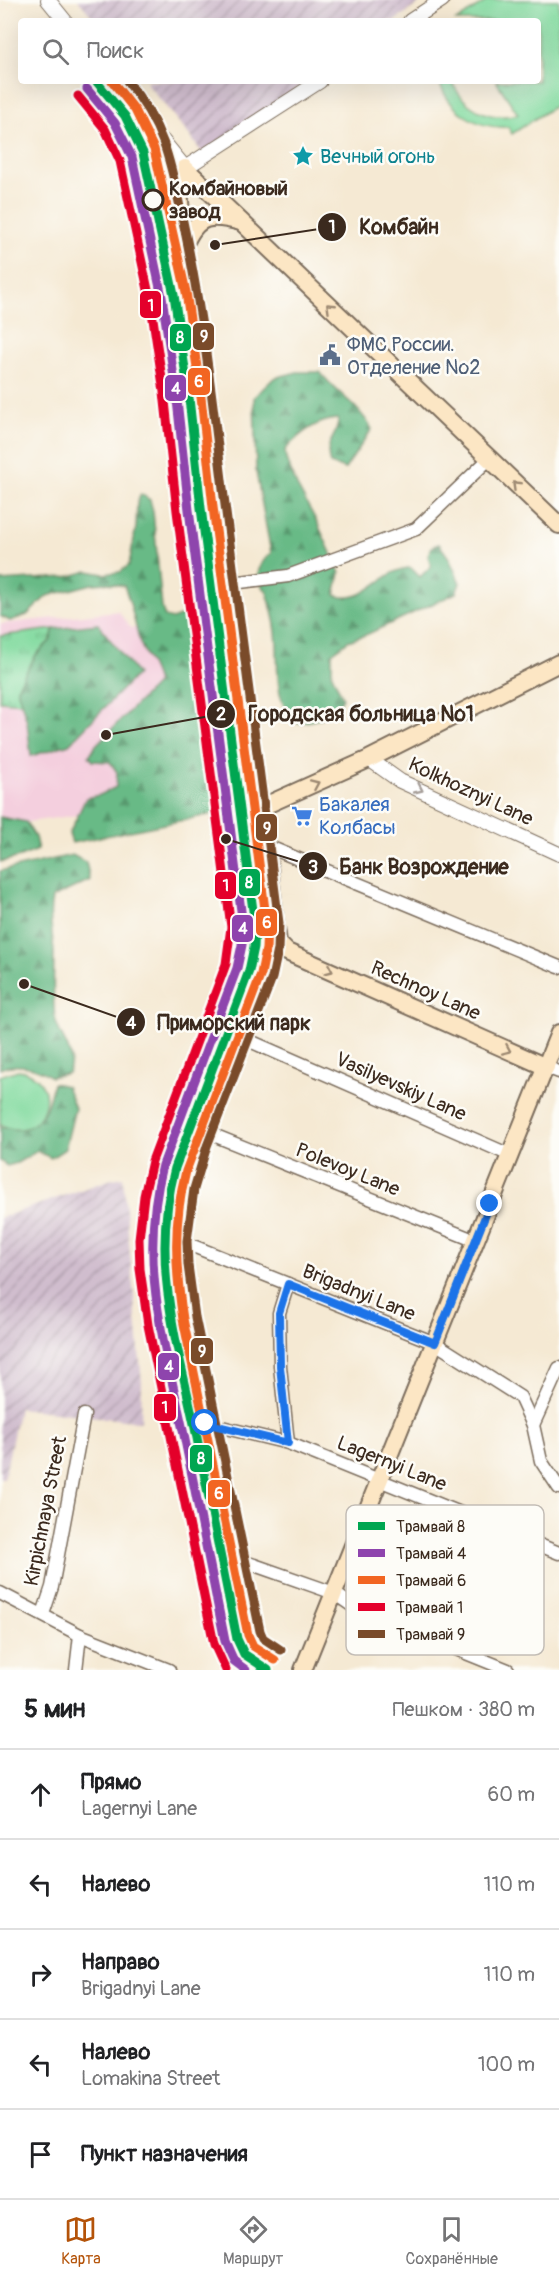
<!DOCTYPE html>
<html lang="ru">
<head>
<meta charset="utf-8">
<style>
	body { margin:0; font-family:Pangolin,sans-serif; background:#f2f2f2; color:#202124 }
	.stop { position:absolute; width:18px; height:18px; margin:-14px; border:4px solid #1a73e8; border-radius:50%; background:#fff }
	.stop.end { background:#1a73e8; border-color:#fff; box-shadow:0 2px 6px #0008 }
	.list { margin:0; padding:0; list-style:none }
	h2 { display:flex; justify-content:space-between; align-items:center; height:78px; margin:0; padding:0 24px; font-size:26px }
	h2 small { font-size:20px; font-weight:400; color:#757577 }
	.list li { display:grid; grid-template-columns:39px 1fr auto; gap:18px; align-items:center; box-sizing:border-box; height:90px; padding:0 24px; border-top:2px solid #e0e0e0 }
	.list b { display:block; font-size:22px; white-space:nowrap }
	.list p { margin:0; font-size:20px; white-space:nowrap; color:#757577 }
	.list em { font-size:20px; font-style:normal; color:#757577 }
	.icon { flex:none; width:33px; height:33px; fill:none; stroke:currentColor; stroke-width:2; stroke-linecap:round; stroke-linejoin:round }
	.map { position:relative; flex:none; width:559px; height:1670px; overflow:hidden }
	.search { position:absolute; background:#fff; box-shadow:0 6px 24px #0002; left:18px; right:18px; top:18px; height:66px; display:flex; align-items:center; gap:15px; box-sizing:border-box; padding:0 21px; border-radius:6px; color:#757577; font-size:22px }
	.sheet { height:528px; background:#fff }
	nav { display:flex; justify-content:space-around; align-items:center; box-sizing:border-box; height:84px; border-top:2px solid #e0e0e0; background:#fff; font-size:16px; color:#757577 }
	nav a { display:grid; justify-items:center; gap:3px }
	nav .on { color:#b45309 }
	.map>svg:first-child { display:block }
	.built { fill:#f4cfde }
	.industrial { fill:url(#industrial-furrows) }
	.grass { fill:url(#grass-tufts); stroke:#5e825e; stroke-width:1.5 }
	.forest { fill:url(#forest-firs); stroke:#527252; stroke-width:1.5 }
	.pitch { fill:#81da9f; stroke:#5e825e; stroke-width:1.5 }
	.lines { fill:none; stroke-linecap:round; stroke-linejoin:round }
	.minor-casing { stroke:#7c6d5d; stroke-width:15 }
	.tertiary-casing { stroke:#7c6d5d; stroke-width:16 }
	.secondary-casing { stroke:#7c6d5d; stroke-width:20 }
	.minor { stroke:#fff; stroke-width:12 }
	.tertiary { stroke:#fff; stroke-width:14 }
	.secondary { stroke:#fce6c4; stroke-width:16 }
	.tram-1-casing { stroke:#fdfcf7; stroke-width:14 }
	.tram-2-casing { stroke:#fdfcf7; stroke-width:14 }
	.tram-3-casing { stroke:#fdfcf7; stroke-width:14 }
	.tram-4-casing { stroke:#fdfcf7; stroke-width:14 }
	.tram-5-casing { stroke:#fdfcf7; stroke-width:14 }
	.tram-1 { stroke:#00a651; stroke-width:9 }
	.tram-2 { stroke:#8e44ad; stroke-width:9 }
	.tram-3 { stroke:#f26522; stroke-width:9 }
	.tram-4 { stroke:#e4002b; stroke-width:9 }
	.tram-5 { stroke:#7a4b2a; stroke-width:9 }
	.oneway { stroke:#9c8871 }
	.oneway2 { stroke:#a79f9a }
	.route { stroke:#1a73e8; stroke-width:8 }
	.stop-dot { fill:#fdfcf7; stroke:#3b2a1e; stroke-width:3 }
	.labels { text-anchor:middle; stroke-width:5; stroke-linejoin:round; paint-order:stroke }
	.culture-label { font-size:20px; fill:#0d838f; stroke:#fdfcf7; text-anchor:start }
	.stop-label { font-size:20px; font-weight:bold; fill:#3b2a1e; stroke:#fdfcf7; text-anchor:start }
	.service-label { font-size:20px; fill:#4e5e75; stroke:#fdfcf7; text-anchor:start }
	.street-label { font-size:20px; fill:#3b2a1e; stroke:#fdfcf7 }
	.shop-label { font-size:20px; fill:#366cbe; stroke:#fdfcf7; text-anchor:start }
	.key { fill:#fdfcf7; stroke:#c3bdb6; stroke-width:1.5 }
	.key-label { font-size:16px; fill:#3b2a1e }
	.leader { fill:none; stroke:#3b2a1e; stroke-width:2 }
	.callout-dot { fill:#3b2a1e; stroke:#fdfcf7; stroke-width:2 }
	.mark-label { font-size:18px; text-anchor:middle; font-weight:bold; fill:#fff }
	.callout-label { font-size:21px; text-anchor:middle; font-weight:bold; fill:#3b2a1e; stroke:#fdfcf7; stroke-width:5; stroke-linejoin:round; paint-order:stroke }
	.line-badge { stroke:#fdfcf7; stroke-width:2 }
	.badge-label { font-size:16px; text-anchor:middle; font-weight:bold; fill:#fff }
</style>
</head>
<body>
<div class="map">
<svg width="559" height="1670" viewBox="0 0 559 1670">
	<defs>
		<pattern id="industrial-furrows" width="10" height="10" patternUnits="userSpaceOnUse" patternTransform="scale(1.5)"><rect width="10" height="10" fill="#d0bdce"/><path d="M-1 1l2-2M0 10L10 0M9 11l2-2" fill="none" stroke="#aa9aa7"/></pattern>
		<pattern id="grass-tufts" width="24" height="20" patternUnits="userSpaceOnUse" patternTransform="scale(1.5)"><rect width="24" height="20" fill="#81da9f"/><path d="M3 7l-1-3M5 7V3M7 7l1-3M15 17l-1-3M17 17v-4M19 17l1-3" fill="none" stroke="#70bb88"/></pattern>
		<pattern id="forest-firs" width="22" height="20" patternUnits="userSpaceOnUse" patternTransform="scale(1.5)"><rect width="22" height="20" fill="#68ba86"/><path d="M5 1l3.5 6h-7zM16 11l3.5 6h-7z" fill="#57976d"/></pattern>
	</defs>
	<rect width="100%" height="100%" fill="#fdfcf7"/>
	<filter id="ink" filterUnits="userSpaceOnUse"><feTurbulence type="fractalNoise" baseFrequency=".0167" numOctaves="2"/><feDisplacementMap in="SourceGraphic" scale="12" xChannelSelector="R" yChannelSelector="G"/><feConvolveMatrix kernelMatrix="1 2 1 2 8 2 1 2 1" color-interpolation-filters="sRGB"/></filter>
	<filter id="wash" filterUnits="userSpaceOnUse"><feTurbulence type="fractalNoise" baseFrequency=".008" numOctaves="4" result="noise"/><feDisplacementMap in="SourceGraphic" scale="24" xChannelSelector="R" yChannelSelector="G"/><feGaussianBlur stdDeviation="1.35" result="paint"/><feColorMatrix in="noise" values="0 0 0 0 0 0 0 0 0 0 0 0 0 0 0 0 0 1.4 0 .05"/><feComposite in="paint" operator="in"/></filter>
	<g filter="url(#wash)">
		<rect width="100%" height="100%" fill="#f5e9d3"/>
		<path class="built" d="M118 611 131 628 194 619 220 795 0 826V624Z"/>
		<g class="industrial">
			<path d="M78 0H424L394 21H96Z"/>
			<path d="M145 81H308L203 154 190 136Z"/>
			<path d="M123 1177 142 1383 141 1422 19 1408 4 1478H0V1218L109 1180Z"/>
		</g>
		<path class="grass" d="M54 629 50 641 36 655 17 688 22 703 0 701V636Z"/>
		<g class="forest">
			<path d="M297 372H320C336 393 359 405 372 429L345 469 330 464C323 439 338 440 338 419 316 420 299 434 285 450L286 459 297 486 317 522 340 573 335 595C366 607 382 568 411 568L420 577 431 566 428 556 431 547 439 544 449 558 460 583 456 593 368 634 348 641 332 653V674L343 698C333 717 317 721 296 723 271 699 280 665 276 633 275 619 270 605 267 591 252 580 258 564 271 553L256 472 254 397 274 378Z"/>
			<path d="M141 494 150 500 153 511 162 608 165 617 172 619 202 608 208 612 207 675 218 751 209 754 210 784 223 788 225 806 228 811 72 843 69 834 86 798 100 795 116 787 117 772 110 762 93 761 89 756 96 745 157 683C154 668 145 657 140 642 134 623 132 604 124 586L108 583 92 584 47 596 27 615 10 621 0 616V581L67 577 88 571 104 574 120 572 129 565 136 527 137 503Z"/>
			<path d="M98 624 137 674 69 744 31 756 27 722 17 688 36 655 50 641 54 629Z"/>
			<path d="M0 817 26 822 35 837 38 850 20 857 0 862Z"/>
			<path d="M72 855 86 862 90 880 52 898C48 917 53 933 54 953 54 974 52 996 55 1017 58 1038 78 1051 68 1073L51 1077C38 1067 15 1062 0 1069V871Z"/>
			<path d="M53 1083 66 1086 75 1108 65 1149 51 1158 37 1151 17 1163 7 1166 0 1161V1126L3 1128C41 1128 45 1118 53 1083Z"/>
		</g>
		<g class="pitch">
			<path d="M488 0H559V103L512 134 508 127C476 129 449 111 439 81H452C463 108 490 122 518 114L496 81H538V21H456Z"/>
			<path d="M18 1070C68 1078 43 1149 0 1124V1076Z"/>
		</g>
	</g>
	<g filter="url(#ink)">
		<g class="lines">
			<defs>
				<g id="minor">
					<path d="M224 584 288 576 416 529 489 459"/>
					<path d="M267 846 559 967"/>
					<path d="M278 943 177 1208 176 1222 183 1242 178 1261 193 1388 205 1423 213 1490 237 1559 334 1593 357 1609 508 1670"/>
					<path d="M243 1038 510 1155"/>
					<path d="M546 1067 559 1072"/>
					<path d="M206 1132 476 1241"/>
					<path d="M183 1242 435 1343 520 1397 533 1425 541 1461 559 1488"/>
					<path d="M288 1284 279 1313 280 1366 288 1443"/>
					<path d="M205 1423 288 1443 559 1553"/>
					<path d="M533 1425 559 1368"/>
					<path d="M0 1593 80 1635 169 1670"/>
					<path d="M43 1614 52 1587 84 1415"/>
					<path d="M76 1670 80 1635"/>
				</g>
				<g id="tertiary">
					<path d="M48 0 65 21"/>
					<path d="M410 21 442 0"/>
					<path d="M114 81 185 168 320 81"/>
					<path d="M369 759 400 781 559 854"/>
				</g>
				<g id="secondary">
					<path d="M184 246C197 214 211 214 241 222"/>
					<path d="M262 807 369 759 559 663"/>
					<path d="M546 1067 287 952 278 943 262 807 250 782 246 764 208 448 189 312 179 189 181 176 185 168 559 525"/>
					<path d="M303 1670 559 1033"/>
				</g>
			</defs>
			<use href="#minor" class="minor-casing"/>
			<use href="#tertiary" class="tertiary-casing"/>
			<use href="#secondary" class="secondary-casing"/>
			<use href="#minor" class="minor"/>
			<use href="#tertiary" class="tertiary"/>
			<use href="#secondary" class="secondary"/>
			<defs>
				<path id="tram-1" d="M96 81 125 116 143 153 174 295 188 389 201 508 255 926 254 947 249 971 175 1168C150 1262 177 1341 196 1433 210 1502 223 1570 237 1639L244 1654 268 1670"/>
				<path id="tram-2" d="M87 89 115 123 132 157 162 297 176 391 189 510 243 926 242 945 237 968 163 1165C138 1261 164 1341 184 1435 198 1504 211 1573 225 1641L234 1661 246 1670"/>
				<path id="tram-3" d="M112 81 135 110 154 149 186 292 200 388 213 507 267 925 266 949 261 974 186 1171C173 1221 175 1268 183 1319L248 1635 253 1646 275 1660"/>
				<path id="tram-4" d="M78 96 105 129 120 161 150 299 164 392 177 511 231 927 226 964 152 1161 144 1196 139 1239 140 1269 148 1325 214 1644 226 1670"/>
				<path id="tram-5" d="M127 81C168 130 172 171 185 231 204 322 214 413 225 505 242 644 261 783 279 923L278 950 272 978 207 1146 194 1189 187 1241 188 1265 195 1317 260 1631 263 1638 281 1650"/>
			</defs>
			<use href="#tram-1" class="tram-1-casing"/>
			<use href="#tram-2" class="tram-2-casing"/>
			<use href="#tram-3" class="tram-3-casing"/>
			<use href="#tram-4" class="tram-4-casing"/>
			<use href="#tram-5" class="tram-5-casing"/>
			<use href="#tram-1" class="tram-1"/>
			<use href="#tram-2" class="tram-2"/>
			<use href="#tram-3" class="tram-3"/>
			<use href="#tram-4" class="tram-4"/>
			<use href="#tram-5" class="tram-5"/>
		</g>
		<defs><path id="oneway-chevron" d="M-2-3.5L2.5 0L-2 3.5" fill="none" stroke-width="1.6" stroke-linecap="round" stroke-linejoin="round" transform="scale(1.5)"/></defs>
		<g class="oneway">
			<use href="#oneway-chevron" transform="translate(330 307) rotate(-136)"/>
			<use href="#oneway-chevron" transform="translate(516 485) rotate(-136)"/>
			<use href="#oneway-chevron" transform="translate(315 784) rotate(-24)"/>
			<use href="#oneway-chevron" transform="translate(329 970) rotate(24)"/>
			<use href="#oneway-chevron" transform="translate(507 1050) rotate(24)"/>
		</g>
		<use class="oneway2" href="#oneway-chevron" transform="translate(419 789) rotate(25)"/>
	</g>
	<g class="lines" filter="url(#ink)">
		<path class="route" d="M205 1423 288 1443 280 1366 279 1313 288 1284 435 1343 490 1204"/>
	</g>
	<defs>
		<symbol id="sight-bare" viewBox="-9 -9 18 18"><path d="M0-6L1.8-2.2L6-1.7L2.9 1.2L3.7 5.4L0 3.3L-3.7 5.4L-2.9 1.2L-6-1.7L-1.8-2.2Z" fill="#0f9aa8" stroke="#fdfcf7" stroke-width="2.5" paint-order="stroke"/></symbol>
		<symbol id="civic-bare" viewBox="-9 -9 18 18"><path d="M-.6-6.5H3V-4.5H.6V-3L4-1V1h2V6H-6V1h2V-1L-.6-3ZM-1.2 2.5V6h2.4V2.5Z" fill="#5c6f8a" stroke="#fdfcf7" stroke-width="2.5" paint-order="stroke"/></symbol>
		<symbol id="supermarket-bare" viewBox="-9 -9 18 18"><path d="M-6-5.5h2.5l.6 2H6L4.5 2H-2.5L-4.4-4H-6ZM-1.5 3.2a1.3 1.3 0 1 0 .1 0ZM3 3.2a1.3 1.3 0 1 0 .1 0Z" fill="#3f7fe0" stroke="#fdfcf7" stroke-width="2.5" paint-order="stroke"/></symbol>
	</defs>
	<g fill-rule="evenodd">
		<use href="#sight-bare" x="288" y="141" width="30" height="30"/>
		<use href="#civic-bare" x="315" y="340" width="30" height="30"/>
		<use href="#supermarket-bare" x="287" y="801" width="30" height="30"/>
	</g>
	<circle class="stop-dot" cx="153" cy="200" r="10"/>
	<g class="labels">
		<g class="culture-label">
			<text x="320" y="163">Вечный огонь</text>
		</g>
		<g class="stop-label">
			<text x="169" y="195">Комбайновый<tspan x="169" dy="23">завод</tspan></text>
		</g>
		<g class="service-label">
			<text x="347" y="351">ФМС России.<tspan x="347" dy="23">Отделение №2</tspan></text>
		</g>
		<g class="street-label">
			<text transform="translate(471 791) rotate(25)" y="7">Kolkhoznyi Lane</text>
			<text transform="translate(426 990) rotate(24)" y="7">Rechnoy Lane</text>
			<text transform="translate(401 1086) rotate(24)" y="7">Vasilyevskiy Lane</text>
			<text transform="translate(348 1169) rotate(22)" y="7">Polevoy Lane</text>
			<text transform="translate(359 1292) rotate(22)" y="7">Brigadnyi Lane</text>
			<text transform="translate(392 1463) rotate(22)" y="7">Lagernyi Lane</text>
			<text transform="translate(45 1511) rotate(-79)" y="7">Kirpichnaya Street</text>
		</g>
		<g class="shop-label">
			<text x="319" y="811">Бакалея<tspan x="319" dy="23">Колбасы</tspan></text>
		</g>
	</g>
	<rect x="346" y="1505" width="198" height="150" rx="9" class="key"/>
	<rect x="358" y="1522" width="27" height="8" fill="#00a651"/>
	<rect x="358" y="1549" width="27" height="8" fill="#8e44ad"/>
	<rect x="358" y="1576" width="27" height="8" fill="#f26522"/>
	<rect x="358" y="1603" width="27" height="8" fill="#e4002b"/>
	<rect x="358" y="1630" width="27" height="8" fill="#7a4b2a"/>
	<g class="key-label">
		<text x="396" y="1532">Трамвай 8</text>
		<text x="396" y="1559">Трамвай 4</text>
		<text x="396" y="1586">Трамвай 6</text>
		<text x="396" y="1613">Трамвай 1</text>
		<text x="396" y="1640">Трамвай 9</text>
	</g>
	<path class="leader" d="M215 245L332 227M106 735L221 714M226 839L313 866M24 984L131 1022"/>
	<g class="callout-dot">
		<circle cx="215" cy="245" r="6"/>
		<circle cx="106" cy="735" r="6"/>
		<circle cx="226" cy="839" r="6"/>
		<circle cx="24" cy="984" r="6"/>
		<circle cx="332" cy="227" r="15"/>
		<circle cx="221" cy="714" r="15"/>
		<circle cx="313" cy="866" r="15"/>
		<circle cx="131" cy="1022" r="15"/>
	</g>
	<g class="mark-label">
		<text x="332" y="233">1</text>
		<text x="221" y="720">2</text>
		<text x="313" y="873">3</text>
		<text x="131" y="1029">4</text>
	</g>
	<g class="callout-label">
		<text x="399" y="234">Комбайн</text>
		<text x="361" y="721">Городская больница №1</text>
		<text x="424" y="874">Банк Возрождение</text>
		<text x="234" y="1030">Приморский парк</text>
	</g>
	<g class="line-badge">
		<rect x="139" y="290" width="23" height="29" rx="6" fill="#e4002b"/>
		<rect x="192" y="322" width="23" height="29" rx="6" fill="#7a4b2a"/>
		<rect x="169" y="323" width="23" height="29" rx="6" fill="#00a651"/>
		<rect x="187" y="367" width="24" height="29" rx="6" fill="#f26522"/>
		<rect x="164" y="374" width="23" height="28" rx="6" fill="#8e44ad"/>
		<rect x="255" y="813" width="23" height="29" rx="6" fill="#7a4b2a"/>
		<rect x="238" y="868" width="23" height="29" rx="6" fill="#00a651"/>
		<rect x="214" y="871" width="23" height="29" rx="6" fill="#e4002b"/>
		<rect x="255" y="908" width="23" height="29" rx="6" fill="#f26522"/>
		<rect x="231" y="914" width="23" height="29" rx="6" fill="#8e44ad"/>
		<rect x="190" y="1337" width="24" height="28" rx="6" fill="#7a4b2a"/>
		<rect x="157" y="1352" width="23" height="29" rx="6" fill="#8e44ad"/>
		<rect x="153" y="1393" width="24" height="29" rx="6" fill="#e4002b"/>
		<rect x="189" y="1444" width="24" height="29" rx="6" fill="#00a651"/>
		<rect x="207" y="1479" width="24" height="29" rx="6" fill="#f26522"/>
	</g>
	<g class="badge-label">
		<text x="151" y="311">1</text>
		<text x="204" y="342">9</text>
		<text x="180" y="343">8</text>
		<text x="199" y="387">6</text>
		<text x="176" y="394">4</text>
		<text x="267" y="834">9</text>
		<text x="249" y="888">8</text>
		<text x="226" y="891">1</text>
		<text x="267" y="928">6</text>
		<text x="243" y="934">4</text>
		<text x="202" y="1357">9</text>
		<text x="169" y="1372">4</text>
		<text x="165" y="1413">1</text>
		<text x="201" y="1464">8</text>
		<text x="219" y="1499">6</text>
	</g>
</svg>
<div class="stop" style="left:205px;top:1423px"></div>
<div class="stop end" style="left:490px;top:1204px"></div>
<div class="search"><svg class="icon" aria-label="search" viewBox="0 0 24 24"><circle cx="10" cy="10" r="6"/><path d="M15 15l6 6"/></svg>Поиск</div>
</div>
<section class="sheet">
<h2>5 мин<small>Пешком · 380 m</small></h2>
<ul class="list">
<li><svg class="icon" aria-label="ahead" viewBox="0 0 24 24"><path d="M12 20V5M6 11l6-6 6 6"/></svg><div><b>Прямо</b><p>Lagernyi Lane</p></div><em>60 m</em></li>
<li><svg class="icon" aria-label="left" viewBox="0 0 24 24"><path d="M17 20v-9H6M10 6l-5 5 5 5"/></svg><div><b>Налево</b></div><em>110 m</em></li>
<li><svg class="icon" aria-label="right" viewBox="0 0 24 24"><path d="M7 20v-9h11M14 6l5 5-5 5"/></svg><div><b>Направо</b><p>Brigadnyi Lane</p></div><em>110 m</em></li>
<li><svg class="icon" aria-label="left" viewBox="0 0 24 24"><path d="M17 20v-9H6M10 6l-5 5 5 5"/></svg><div><b>Налево</b><p>Lomakina Street</p></div><em>100 m</em></li>
<li><svg class="icon" aria-label="arrive" viewBox="0 0 24 24"><path d="M6 21V4h12l-3 4 3 4H6"/></svg><div><b>Пункт назначения</b></div></li>
</ul>
</section>
<nav>
<a class="on"><svg class="icon" aria-label="map" viewBox="0 0 24 24"><path d="M3 6l6-2 6 2 6-2v14l-6 2-6-2-6 2zM9 4v14M15 6v14"/></svg>Карта</a>
<a><svg class="icon" aria-label="directions" viewBox="0 0 24 24"><path d="M12 3l9 9-9 9-9-9zM9 14v-3h6M13 9l2 2-2 2"/></svg>Маршрут</a>
<a><svg class="icon" aria-label="saved" viewBox="0 0 24 24"><path d="M7 4h10v16l-5-4-5 4z"/></svg>Сохранённые</a>
</nav>
</body>
</html>
